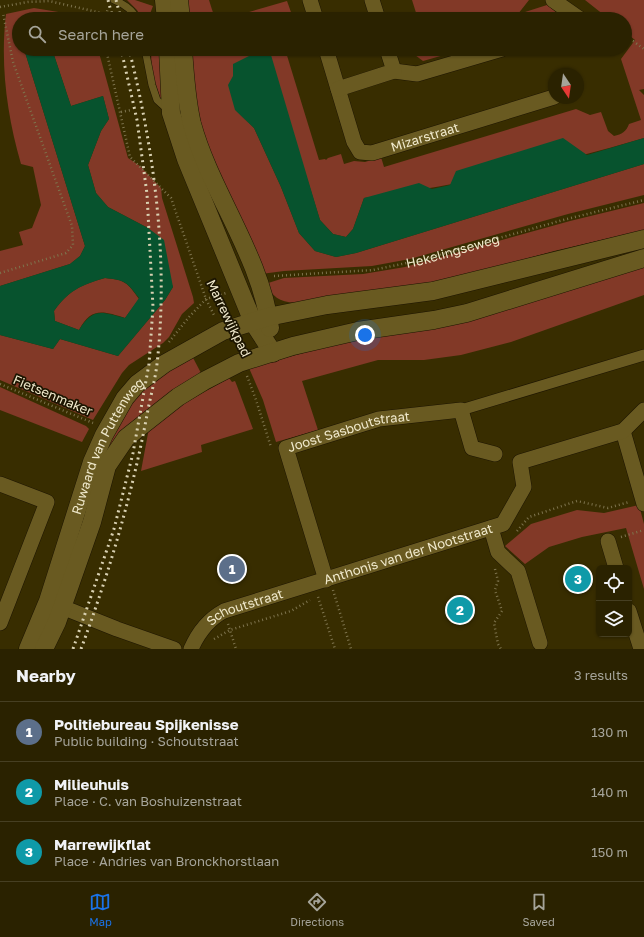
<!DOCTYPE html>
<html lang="en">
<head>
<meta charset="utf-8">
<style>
	body { margin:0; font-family:"Golos Text",sans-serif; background:#322a0a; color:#f1f3f6 }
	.controls { position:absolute; right:12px; bottom:12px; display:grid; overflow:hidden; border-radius:6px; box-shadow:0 1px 3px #0004 }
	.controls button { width:36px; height:36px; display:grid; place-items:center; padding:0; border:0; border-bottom:1px solid #463f22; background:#2a2200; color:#f1f3f6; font:20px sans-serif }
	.compass { position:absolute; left:548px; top:68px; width:36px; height:36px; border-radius:50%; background:#2a2200; box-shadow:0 1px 3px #0004; rotate:167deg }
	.you { position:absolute; left:365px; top:335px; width:14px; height:14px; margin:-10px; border:3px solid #fff; border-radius:50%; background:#1a73e8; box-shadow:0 0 0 6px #1a73e833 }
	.badge { display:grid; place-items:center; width:26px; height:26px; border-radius:50%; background:#1a73e8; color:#fff; font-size:13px; font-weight:700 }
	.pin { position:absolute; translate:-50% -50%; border:2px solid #fff; box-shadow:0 1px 4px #0006 }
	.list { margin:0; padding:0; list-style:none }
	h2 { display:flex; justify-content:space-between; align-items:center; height:52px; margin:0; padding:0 16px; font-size:17px }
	h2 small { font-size:13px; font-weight:400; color:#a5a499 }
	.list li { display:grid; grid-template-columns:26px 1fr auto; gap:12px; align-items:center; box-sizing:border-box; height:60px; padding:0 16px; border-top:1px solid #463f22 }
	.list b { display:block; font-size:15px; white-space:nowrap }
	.list p { margin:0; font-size:13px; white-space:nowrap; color:#a5a499 }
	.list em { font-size:13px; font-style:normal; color:#a5a499 }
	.icon { flex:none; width:22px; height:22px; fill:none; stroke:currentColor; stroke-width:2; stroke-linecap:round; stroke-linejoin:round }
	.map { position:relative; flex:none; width:644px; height:649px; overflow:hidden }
	.search { position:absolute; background:#2a2200; box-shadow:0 1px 3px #0004; left:12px; right:12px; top:12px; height:44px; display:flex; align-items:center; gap:10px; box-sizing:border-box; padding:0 14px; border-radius:22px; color:#a5a499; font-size:15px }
	.sheet { height:232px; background:#2a2200 }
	nav { display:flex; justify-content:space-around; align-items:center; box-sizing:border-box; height:56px; border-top:1px solid #463f22; background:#2a2200; font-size:11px; color:#a5a499 }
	nav a { display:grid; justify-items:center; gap:2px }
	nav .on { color:#1a73e8 }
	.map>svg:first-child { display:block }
	.green { fill:#823927 }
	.water { fill:#07532e; fill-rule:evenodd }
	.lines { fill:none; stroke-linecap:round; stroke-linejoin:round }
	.service-casing { stroke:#1d1500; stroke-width:8 }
	.pedestrian-casing { stroke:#1d1500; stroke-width:12 }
	.minor-casing { stroke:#1d1500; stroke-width:16 }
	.tertiary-casing { stroke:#1d1500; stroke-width:19 }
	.path { stroke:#7e744d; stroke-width:2.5; stroke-dasharray:1 3; stroke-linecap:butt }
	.service { stroke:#695a21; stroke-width:7 }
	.pedestrian { stroke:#695a21; stroke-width:11 }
	.minor { stroke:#695a21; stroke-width:15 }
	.tertiary { stroke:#695a21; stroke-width:18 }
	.rail { stroke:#d9d1b2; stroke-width:3; stroke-dasharray:2 4; stroke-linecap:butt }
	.labels { text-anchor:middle; stroke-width:3.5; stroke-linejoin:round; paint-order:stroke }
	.street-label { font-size:13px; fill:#f0e9cc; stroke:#1c1501 }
</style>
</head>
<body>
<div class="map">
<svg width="644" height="649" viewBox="0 0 644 649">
	<rect width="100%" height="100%" fill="#382d00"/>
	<g class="green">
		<path d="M127 0H135L153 6 148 19H142L137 10Z"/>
		<path d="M185 0H209L215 19H184Z"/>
		<path d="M412 0H529L518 14 524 19H418Z"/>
		<path d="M585 0H644V89L639 90 644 95V138C552 165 459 186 364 198L353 229 346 237 333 234 320 220 306 175 235 110 254 128 281 187 299 233 315 251 336 257 356 253 644 164V195L568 214 410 259 372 266 284 271 261 274 205 144 186 49H285L319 160 325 159 326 160 328 158 341 154 344 164 354 161 365 162 381 157 384 167 576 109 590 115 601 112 608 131 614 136C622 134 626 132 629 124L641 120 621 59 635 40 625 32V19H609Z"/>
		<path d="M287 1 292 15 280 19H225Z"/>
		<path d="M547 5 562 17C548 21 536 21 525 12Z"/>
		<path d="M34 8 89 17 90 19H41C33 13 27 16 19 19L17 26 19 32V49H24L85 246 80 256 70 264 0 286V251L23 245 19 232 32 228 41 205 33 167 21 164C7 115 0 65 6 14Z"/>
		<path d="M52 49H98L128 158 140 166 161 188 162 198 193 297 194 303 182 314 169 337 163 343 129 365 122 373 93 420 0 380V335L53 349 60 339 118 356 165 300 173 287 148 228 108 207 96 193 88 165 101 131 109 119 103 96 71 106Z"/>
		<path d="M152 49H165L168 95 161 100C155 83 149 67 152 49Z"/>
		<path d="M407 49H465L423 61Z"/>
		<path d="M644 203V230L554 251 442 282 299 303C280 302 275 299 265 284L284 278 363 274 405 267 570 221Z"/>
		<path d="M644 266V295L511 342 461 355 424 360H378L302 381 318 430 276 442 263 400 249 368 336 344Z"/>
		<path d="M105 278C125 280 127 282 139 299L125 318C103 311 91 307 79 330L55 321 54 311C69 290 81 285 105 278Z"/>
		<path d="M190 352 202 375 106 452 116 422 134 394Z"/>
		<path d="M229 378 232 382 235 381 237 386 253 429 201 445 202 452 141 471 149 428 180 406Z"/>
		<path d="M0 387 86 426 89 429 82 442 0 410Z"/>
		<path d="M639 505 644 524V589L626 528 582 537 549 547 525 564 505 546 531 524 577 510 604 513Z"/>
	</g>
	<g class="water">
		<path d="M24 49H52L71 106 103 96 109 119 101 131 88 165 96 193 108 207 148 228 164 240 173 287 165 300 118 356 60 339 53 349 0 335V286L70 264 80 256 85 246ZM105 278C125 280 127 282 139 298L125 318C102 312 93 307 79 330L55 321 54 311C68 291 81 285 105 278Z"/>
		<path d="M253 54 271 55 320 220 333 234 346 237 353 229 364 198 419 183 432 189 450 185 456 171 563 138 587 155 644 138V164L356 253 336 257 315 251 299 233 281 187 254 128 235 110 228 85 233 76V64Z"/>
	</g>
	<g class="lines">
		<defs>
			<g id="service">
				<path d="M114 0C124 4 132 9 137 19"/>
				<path d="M145 49 152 85 157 100 168 110"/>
			</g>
			<path id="pedestrian" d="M461 410 644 355"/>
			<g id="minor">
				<path d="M310 0 316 19"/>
				<path d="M372 0 378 19"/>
				<path d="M553 0 580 19"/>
				<path id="s2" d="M326 49 354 142 360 152 372 153 554 97"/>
				<path d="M394 71 417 74 502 49"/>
				<path d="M338 89 394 71 387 49"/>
				<path d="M623 431 644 504"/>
				<path d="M0 484 47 502 0 623"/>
				<path d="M491 528 498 552 518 571 540 643"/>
				<path d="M608 541 616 568"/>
				<path id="s3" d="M326 580 286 448 379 419 461 410 472 448 495 454"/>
				<path d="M52 603 117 629 174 649"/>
				<path d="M629 611 641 649"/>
				<path id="s4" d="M191 649C198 633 209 619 224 611L503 524 524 487 520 462 623 431 644 410"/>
			</g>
			<g id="tertiary">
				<path d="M164 0 166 19"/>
				<path d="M179 0 181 19"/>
				<path d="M168 49 171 113 186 159 253 322 273 353"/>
				<path d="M183 49C185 74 186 99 192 124 211 193 261 256 270 328"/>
				<path id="s5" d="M28 649 48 601 92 462 104 435 125 398 137 384 164 364 223 331 268 317 327 305 433 291 644 239"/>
				<path d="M44 649 57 622 92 522 107 466 126 438 178 397 204 381 239 363 293 346 358 331 434 320 467 313 644 258"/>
			</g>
		</defs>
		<use href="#service" class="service-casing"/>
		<use href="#pedestrian" class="pedestrian-casing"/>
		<use href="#minor" class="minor-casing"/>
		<use href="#tertiary" class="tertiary-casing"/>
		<g class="path">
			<path d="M0 7 28 2 49 1 106 14"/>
			<path d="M105 19 108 8"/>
			<path d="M625 40 633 41 644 49"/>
			<path d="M106 49 130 157 171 198 206 299 215 317"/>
			<path d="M121 112 131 110"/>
			<path d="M0 273 66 253 73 245 72 226 13 62 3 13"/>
			<path id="s1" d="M274 276 373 270 421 260 563 220 644 200"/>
			<path d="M169 342 189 317 206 299 226 293"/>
			<path d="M247 376 256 400 271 447"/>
			<path d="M0 384 93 423"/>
			<path d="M517 531 529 517 577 501 608 508 629 502"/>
			<path d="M621 537 644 530"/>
			<path d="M495 569 498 581 495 590 502 611 494 623 498 644 501 649"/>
			<path d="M333 590 351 649"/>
			<path d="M318 597 335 649"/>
			<path d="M228 624 236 649"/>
			<path d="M214 639 230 630 291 611 310 600"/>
		</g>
		<use href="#service" class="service"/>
		<use href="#pedestrian" class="pedestrian"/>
		<use href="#minor" class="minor"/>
		<use href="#tertiary" class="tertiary"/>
		<g class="rail">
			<path d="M108 0 113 19"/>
			<path d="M116 0 121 19"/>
			<path d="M73 649 114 529 133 453 149 364 153 307 147 194 137 120 121 49"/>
			<path d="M81 649C109 573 132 495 147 415 150 398 155 381 157 364 169 259 154 150 129 49"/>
		</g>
	</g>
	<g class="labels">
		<g class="street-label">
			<text dy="5" stroke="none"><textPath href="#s2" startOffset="176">Mizarstraat</textPath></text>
			<text dy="5" stroke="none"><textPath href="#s1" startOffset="181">Hekelingseweg</textPath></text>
			<text transform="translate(229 318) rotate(64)" y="5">Marrewijkpad</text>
			<text transform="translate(53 395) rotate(23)" y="5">Fietsenmaker</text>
			<text dy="5" stroke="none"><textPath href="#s3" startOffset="203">Joost Sasboutstraat</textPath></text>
			<text dy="5" stroke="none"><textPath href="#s5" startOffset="219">Ruwaard van Puttenweg</textPath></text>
			<text dy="5" stroke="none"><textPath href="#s4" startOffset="244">Anthonis van der Nootstraat</textPath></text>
			<text dy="5" stroke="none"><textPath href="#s4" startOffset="72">Schoutstraat</textPath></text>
		</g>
	</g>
</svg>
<div class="controls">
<button><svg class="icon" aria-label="locate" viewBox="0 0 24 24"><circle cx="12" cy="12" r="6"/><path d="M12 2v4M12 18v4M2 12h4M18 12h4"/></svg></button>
<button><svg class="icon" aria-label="layers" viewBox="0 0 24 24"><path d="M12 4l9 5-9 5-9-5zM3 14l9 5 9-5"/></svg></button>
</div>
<svg class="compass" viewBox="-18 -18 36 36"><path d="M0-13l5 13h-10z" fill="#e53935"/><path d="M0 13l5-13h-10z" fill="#a5a499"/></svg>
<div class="you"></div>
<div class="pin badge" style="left:232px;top:569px;background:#5c6f8a">1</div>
<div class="pin badge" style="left:460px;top:610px;background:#0f9aa8">2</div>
<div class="pin badge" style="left:578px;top:579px;background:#0f9aa8">3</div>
<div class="search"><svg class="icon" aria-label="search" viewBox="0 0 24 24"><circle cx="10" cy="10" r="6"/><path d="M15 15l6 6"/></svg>Search here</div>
</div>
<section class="sheet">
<h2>Nearby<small>3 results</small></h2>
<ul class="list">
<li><span class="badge" style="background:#5c6f8a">1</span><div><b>Politiebureau Spijkenisse</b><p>Public building · Schoutstraat</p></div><em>130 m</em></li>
<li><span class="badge" style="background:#0f9aa8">2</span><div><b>Milieuhuis</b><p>Place · C. van Boshuizenstraat</p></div><em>140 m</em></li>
<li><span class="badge" style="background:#0f9aa8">3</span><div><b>Marrewijkflat</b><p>Place · Andries van Bronckhorstlaan</p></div><em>150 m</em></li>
</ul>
</section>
<nav>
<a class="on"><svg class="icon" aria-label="map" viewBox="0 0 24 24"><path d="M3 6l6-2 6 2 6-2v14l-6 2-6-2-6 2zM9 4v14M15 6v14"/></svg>Map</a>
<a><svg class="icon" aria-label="directions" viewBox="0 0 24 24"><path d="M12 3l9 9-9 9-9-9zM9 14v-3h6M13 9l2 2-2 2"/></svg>Directions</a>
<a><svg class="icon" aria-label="saved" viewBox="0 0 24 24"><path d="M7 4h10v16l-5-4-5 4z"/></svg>Saved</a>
</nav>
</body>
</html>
